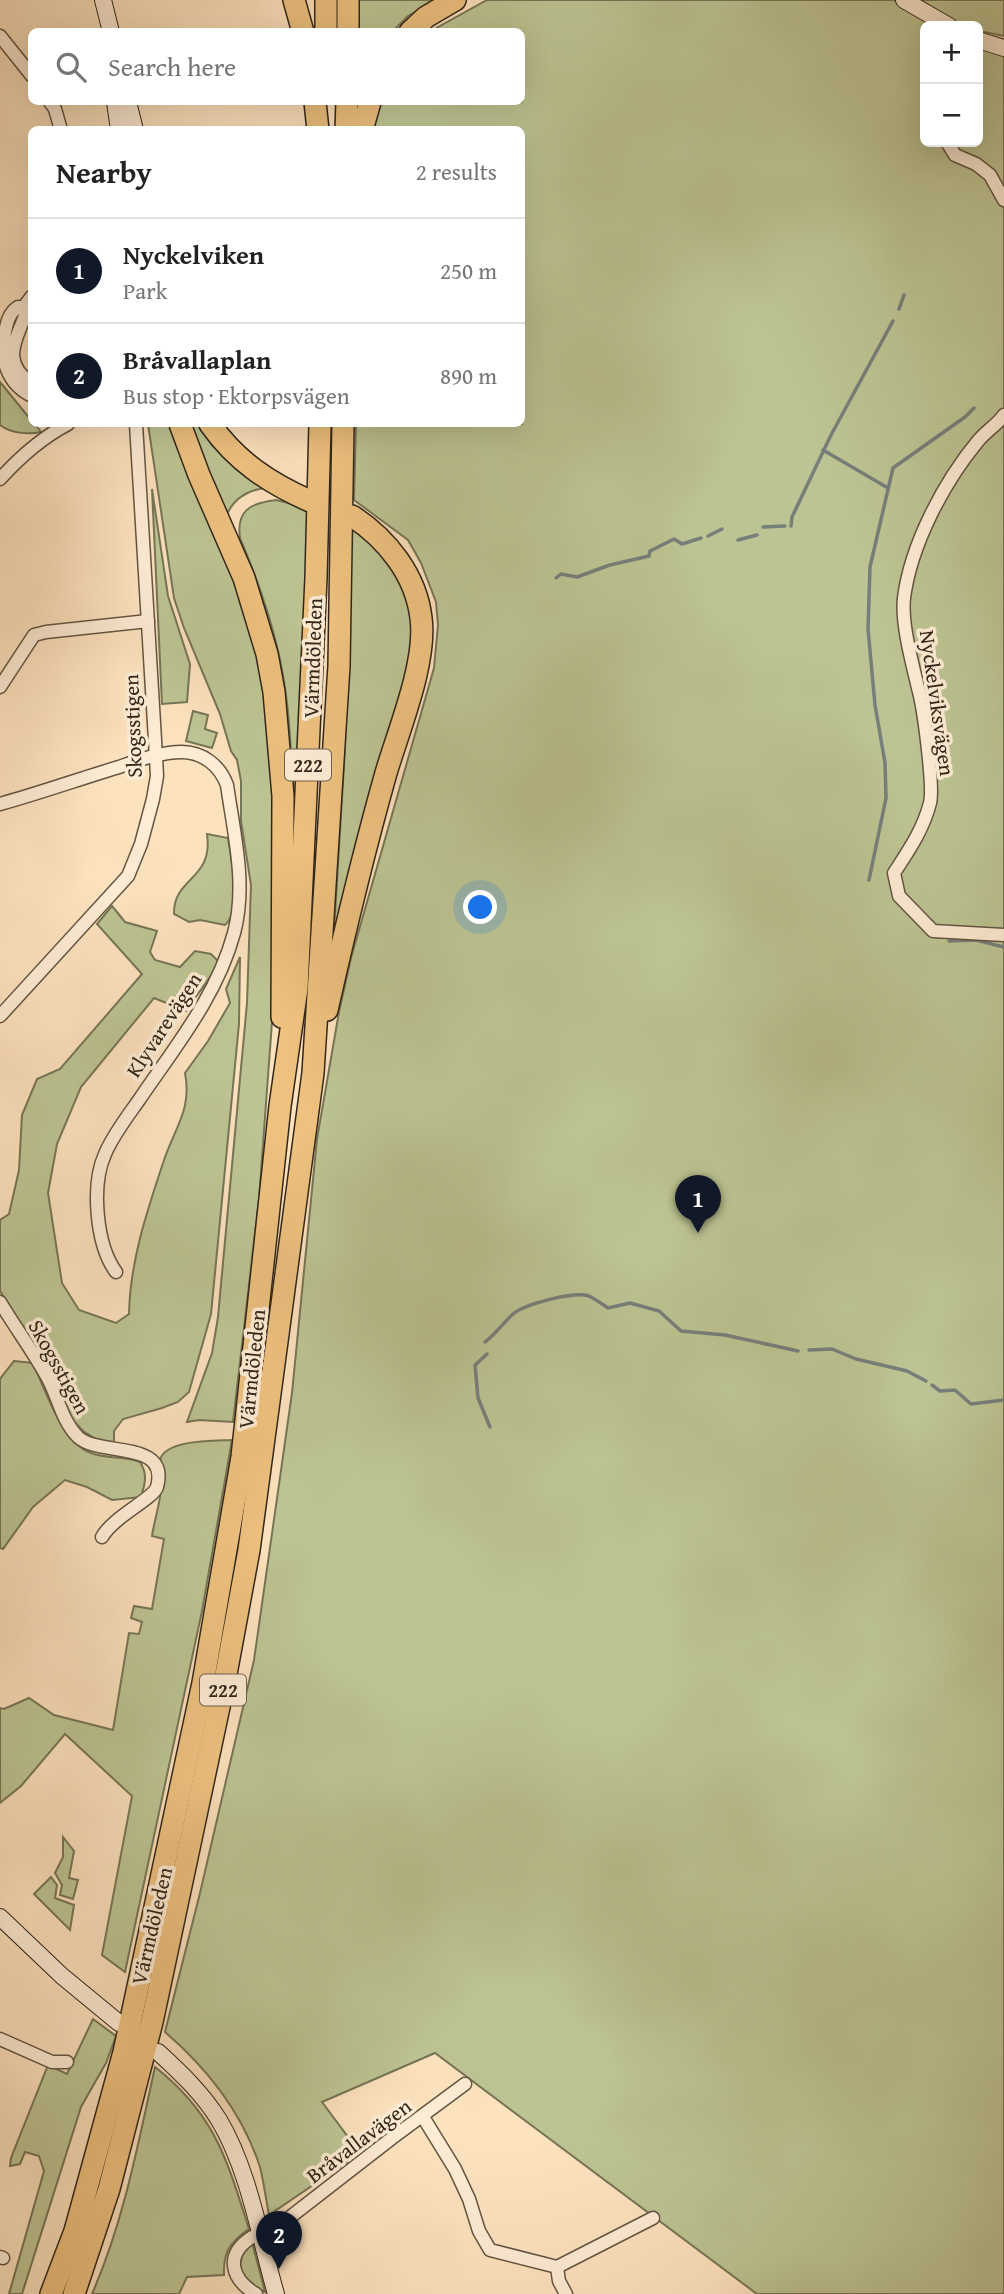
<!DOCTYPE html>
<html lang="en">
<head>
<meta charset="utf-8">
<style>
	body { margin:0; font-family:"Gentium Book Plus",serif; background:#f2f2f2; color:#222 }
	.controls { position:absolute; right:21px; top:21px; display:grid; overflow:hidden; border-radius:10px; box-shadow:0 7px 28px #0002 }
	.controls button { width:63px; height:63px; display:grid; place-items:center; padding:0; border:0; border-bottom:2px solid #e0e0e0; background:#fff; color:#222; font:35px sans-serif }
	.you { position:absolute; left:481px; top:908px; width:24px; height:24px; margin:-18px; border:5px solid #fff; border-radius:50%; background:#1a73e8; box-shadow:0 0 0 10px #1a73e833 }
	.badge { display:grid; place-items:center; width:46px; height:46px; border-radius:50%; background:#111827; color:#fff; font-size:23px; font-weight:700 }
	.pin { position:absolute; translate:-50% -58px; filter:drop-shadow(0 2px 4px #0008) }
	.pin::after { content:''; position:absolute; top:37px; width:24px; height:21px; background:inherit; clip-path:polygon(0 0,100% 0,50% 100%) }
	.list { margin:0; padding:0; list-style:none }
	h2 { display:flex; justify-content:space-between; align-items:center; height:91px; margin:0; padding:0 28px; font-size:30px }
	h2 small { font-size:23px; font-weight:400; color:#767676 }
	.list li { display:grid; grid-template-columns:46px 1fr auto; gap:21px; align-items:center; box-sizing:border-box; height:105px; padding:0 28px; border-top:2px solid #e0e0e0 }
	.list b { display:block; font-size:26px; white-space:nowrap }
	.list p { margin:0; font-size:23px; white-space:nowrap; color:#767676 }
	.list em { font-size:23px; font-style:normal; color:#767676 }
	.icon { flex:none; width:38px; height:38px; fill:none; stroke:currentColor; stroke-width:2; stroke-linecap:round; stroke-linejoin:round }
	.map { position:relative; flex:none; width:1004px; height:2294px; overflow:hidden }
	.search { position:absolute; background:#fff; box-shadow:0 7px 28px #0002; left:28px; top:28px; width:497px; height:77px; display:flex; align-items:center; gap:18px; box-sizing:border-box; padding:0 24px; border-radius:10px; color:#767676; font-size:26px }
	.panel { position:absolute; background:#fff; box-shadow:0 7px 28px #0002; left:28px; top:126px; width:497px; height:301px; border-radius:10px }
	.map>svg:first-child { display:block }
	.green { fill:#bdc493; stroke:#767556; stroke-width:2 }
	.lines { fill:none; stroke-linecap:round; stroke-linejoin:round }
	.stream { stroke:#777f7b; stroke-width:3.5 }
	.street-casing { stroke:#635542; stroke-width:15 }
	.secondary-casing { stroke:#302619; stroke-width:18 }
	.highway-casing { stroke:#302619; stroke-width:24 }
	.street { stroke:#feecd5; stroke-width:12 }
	.secondary { stroke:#feecd5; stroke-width:16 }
	.highway { stroke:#eec17f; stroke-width:21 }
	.labels { text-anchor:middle; stroke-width:7; stroke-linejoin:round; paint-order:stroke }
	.shield { fill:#feecd5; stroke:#6e6151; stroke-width:2 }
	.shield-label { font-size:19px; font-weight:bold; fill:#302619 }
	.street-label { font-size:21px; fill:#302619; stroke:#feecd5 }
</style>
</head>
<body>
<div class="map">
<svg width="1004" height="2294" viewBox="0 0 1004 2294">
	<rect width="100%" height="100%" fill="#fde2be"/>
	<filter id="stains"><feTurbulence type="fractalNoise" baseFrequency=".00286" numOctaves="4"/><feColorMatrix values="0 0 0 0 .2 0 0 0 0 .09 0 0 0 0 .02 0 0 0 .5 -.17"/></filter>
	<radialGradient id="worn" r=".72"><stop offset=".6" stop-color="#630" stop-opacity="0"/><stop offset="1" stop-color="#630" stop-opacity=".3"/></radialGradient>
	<g class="green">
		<path d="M356 0H436L408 16 392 32 356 31Z"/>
		<path d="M487 0H894L938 26H925V142H978V44L1004 53V2294H757L435 2053 322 2102 360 2153 269 2215C266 2200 264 2183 260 2167 242 2112 208 2069 165 2032L200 1893 254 1660 292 1393 317 1139 339 1012 351 958 434 668 438 625 436 602 421 563 408 540 354 500 356 424H522V130L373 129 380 102H522V32L431 31Z"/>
		<path d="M918 0H1004V36L979 31 978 26 960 24Z"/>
		<path d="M0 382 31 420 32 424H35L41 432C28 435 10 433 0 425Z"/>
		<path d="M148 424H170L178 449 227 559 253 631 272 734 275 981 259 1199 233 1422 199 1420 187 1422 212 1353 218 1317 247 1003 251 885 241 821V781L237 760 231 751 220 714 184 628 174 598Z"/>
		<path d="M186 424H202L268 488C248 489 232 499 225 519Z"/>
		<path d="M152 489 168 596 190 664 187 702 162 704Z"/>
		<path d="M276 500 309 508 305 675 290 906C291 823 297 736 279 655 270 614 256 576 240 538 236 510 251 503 276 500Z"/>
		<path d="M351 525 390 562 412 610V655L333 948 345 748Z"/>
		<path d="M193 711 208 715 205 729 217 733 212 748 186 741Z"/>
		<path d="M207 834 228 838C231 858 242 911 225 925L200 920 189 922 174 914C173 877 214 880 207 834Z"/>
		<path d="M112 906 125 922 157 931 150 952 155 960 180 967 195 951 211 954 218 961C216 974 194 997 186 1011L154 998 81 1087 57 1144 48 1193 62 1283 79 1310 116 1323 129 1314C130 1261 147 1211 164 1160 175 1127 192 1110 185 1073L208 1041 230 1003 226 989 240 957 239 1024 211 1314 189 1392 178 1402 162 1408 123 1419 114 1431V1443L99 1441 83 1431 69 1416 56 1378 0 1291V1220L9 1214 19 1170 22 1115 37 1079 60 1069 142 974 97 924Z"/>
		<path d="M14 1361 33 1363C45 1389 62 1443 91 1453 107 1459 124 1456 140 1462 148 1474 145 1484 141 1497L112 1500 87 1487 65 1480 33 1507 3 1549 0 1548V1379Z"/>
		<path d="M232 1440 202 1611 125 1972 102 1955 132 1796 65 1734 21 1786 0 1803V1708L4 1709 29 1698 54 1715 113 1730 129 1633 139 1634 142 1622 131 1618 134 1606 152 1609 164 1539 152 1536C154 1521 161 1501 161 1487 162 1478 158 1468 160 1460 165 1439 216 1441 232 1440Z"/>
		<path d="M63 1837 74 1851 69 1878 78 1880 73 1899 60 1895 62 1885 55 1873 63 1857Z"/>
		<path d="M51 1877 57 1885 55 1898 74 1905 70 1930 34 1894Z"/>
		<path d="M93 2019 116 2036 106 2063 81 2107 22 2294H9L44 2171 39 2156 25 2152 20 2164 10 2166 11 2158 48 2065 67 2074Z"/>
		<path d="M155 2067C215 2114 227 2160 249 2229 230 2242 223 2252 224 2275L187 2277 179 2294H92C124 2221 138 2144 155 2067Z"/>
		<path d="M252 2242 265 2292C239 2280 231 2264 252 2242Z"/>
	</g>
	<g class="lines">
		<g class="stream">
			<path d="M899 309 904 295"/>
			<path d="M823 450 888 488"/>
			<path d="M791 526 792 517 831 435 893 321"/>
			<path d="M763 527 785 526"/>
			<path d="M708 536 722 529"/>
			<path d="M738 540 757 535"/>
			<path d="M556 578 561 574 577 577 610 565 649 556 650 551 674 539 682 544 701 538"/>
			<path d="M869 880 886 798 885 763 875 705 868 629 870 567 893 468 965 417 974 408"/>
			<path d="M949 941 976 940 1004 947"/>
			<path d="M485 1342C496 1334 503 1323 513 1314 525 1304 574 1291 589 1296 595 1299 602 1304 608 1308L630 1303 659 1311 681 1331 725 1335 798 1351"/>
			<path d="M809 1350 832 1349 856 1359 907 1371 926 1381"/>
			<path d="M487 1354 475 1365 478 1398 490 1427"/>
			<path d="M932 1385 940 1391 955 1390 971 1404 1004 1400"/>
		</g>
		<defs>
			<g id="street">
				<path d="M0 36 32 76"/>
				<path d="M50 102 55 109 61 130"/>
				<path d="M947 142 955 155 976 164 990 175 1004 200"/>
				<path d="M23 308 32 296"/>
				<path d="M32 384C0 361 16 341 26 313L23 308 18 307C9 313 7 322 5 332 0 358 6 383 32 396"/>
				<path d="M1004 415C997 425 986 431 978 441 944 482 911 544 904 598 901 624 913 666 919 692 924 711 934 787 930 803 923 830 909 850 894 873L899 896 933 931 1004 935"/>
				<path d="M0 479C20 457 41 438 68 424"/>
				<path d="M0 687 34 635 46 632 148 621"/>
				<path d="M0 804C40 793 79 779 119 767 139 760 161 752 182 752 203 752 220 766 227 785 234 834 247 885 234 933 217 996 175 1047 139 1100 127 1117 113 1135 105 1154 91 1185 96 1245 116 1272"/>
				<path d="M0 1016 128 876 141 844 153 799 157 776 155 740 136 424"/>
				<path d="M0 1302C15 1327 32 1350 46 1375 58 1395 61 1420 78 1437 99 1457 170 1439 157 1487 153 1499 113 1517 102 1537"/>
				<path d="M0 2039 52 2062H67"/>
				<path d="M423 2117 455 2169 469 2199 479 2231 490 2250 557 2267 559 2281 566 2294"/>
				<path d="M276 2228 392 2138 465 2084"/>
				<path d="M252 2237C224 2255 231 2279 256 2294"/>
				<path d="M0 2257 3 2258"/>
				<path d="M557 2267 653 2218"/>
			</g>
			<g id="secondary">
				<path d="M103 0 111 32"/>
				<path d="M904 0 949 26"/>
				<path d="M978 40 1004 48"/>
				<path d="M115 102 119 130"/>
				<path d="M128 102 135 130"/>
				<path d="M0 1917 62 1976 119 2023"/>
				<path d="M158 2052C181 2073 203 2094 219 2120 249 2170 260 2239 276 2294"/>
			</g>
			<g id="highway">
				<path d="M294 0 303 32"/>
				<path d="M326 32V0"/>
				<path d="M348 32V0"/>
				<path d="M410 32 426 17 455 0"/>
				<path d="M315 102 318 130"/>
				<path d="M346 130 347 102"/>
				<path d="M362 130 370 102"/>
				<path d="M180 424 199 475 244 578 267 654 274 692 283 796 282 1017"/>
				<path d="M210 424C236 461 269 483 310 501"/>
				<path d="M327 1010C345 930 364 851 386 773 399 729 427 662 421 618 416 575 387 539 352 516"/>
				<path d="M51 2294 75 2231 124 2052 203 1683 242 1457 280 1106 297 988 316 578 320 424"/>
				<path d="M74 2294 109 2189 152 2022 226 1674 249 1550 313 1073 339 666 343 424"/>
			</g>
		</defs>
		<use href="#street" class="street-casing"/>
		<use href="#secondary" class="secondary-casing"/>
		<use href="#highway" class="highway-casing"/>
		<use href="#street" class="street"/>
		<use href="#secondary" class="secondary"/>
		<use href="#highway" class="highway"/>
	</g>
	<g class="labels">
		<g class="shield">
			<rect x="285" y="749.5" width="46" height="31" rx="5"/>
			<rect x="200" y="1674.5" width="46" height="31" rx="5"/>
		</g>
		<g class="shield-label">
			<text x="308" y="772">222</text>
			<text x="223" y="1697">222</text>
		</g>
		<g class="street-label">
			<text transform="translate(313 658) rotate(-88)" y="7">Värmdöleden</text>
			<text transform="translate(937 703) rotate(82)" y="7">Nyckelviksvägen</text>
			<text transform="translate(133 726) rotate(-92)" y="7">Skogsstigen</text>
			<text transform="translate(164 1025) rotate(-57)" y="7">Klyvarevägen</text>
			<text transform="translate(59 1367) rotate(61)" y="7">Skogsstigen</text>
			<text transform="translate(252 1369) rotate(-84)" y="7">Värmdöleden</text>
			<text transform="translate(152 1926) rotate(-77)" y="7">Värmdöleden</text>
			<text transform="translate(359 2141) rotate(-37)" y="7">Bråvallavägen</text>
		</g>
	</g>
	<rect width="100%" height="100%" filter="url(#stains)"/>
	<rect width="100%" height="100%" fill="url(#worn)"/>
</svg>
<div class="controls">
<button>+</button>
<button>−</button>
</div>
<div class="you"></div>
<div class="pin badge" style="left:698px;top:1233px">1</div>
<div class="pin badge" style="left:279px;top:2269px">2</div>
<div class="search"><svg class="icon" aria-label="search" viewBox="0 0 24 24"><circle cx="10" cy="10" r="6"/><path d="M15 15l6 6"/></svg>Search here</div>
<section class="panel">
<h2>Nearby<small>2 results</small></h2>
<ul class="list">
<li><span class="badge">1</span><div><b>Nyckelviken</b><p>Park</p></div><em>250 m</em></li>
<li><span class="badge">2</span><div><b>Bråvallaplan</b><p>Bus stop · Ektorpsvägen</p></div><em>890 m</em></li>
</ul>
</section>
</div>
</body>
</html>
